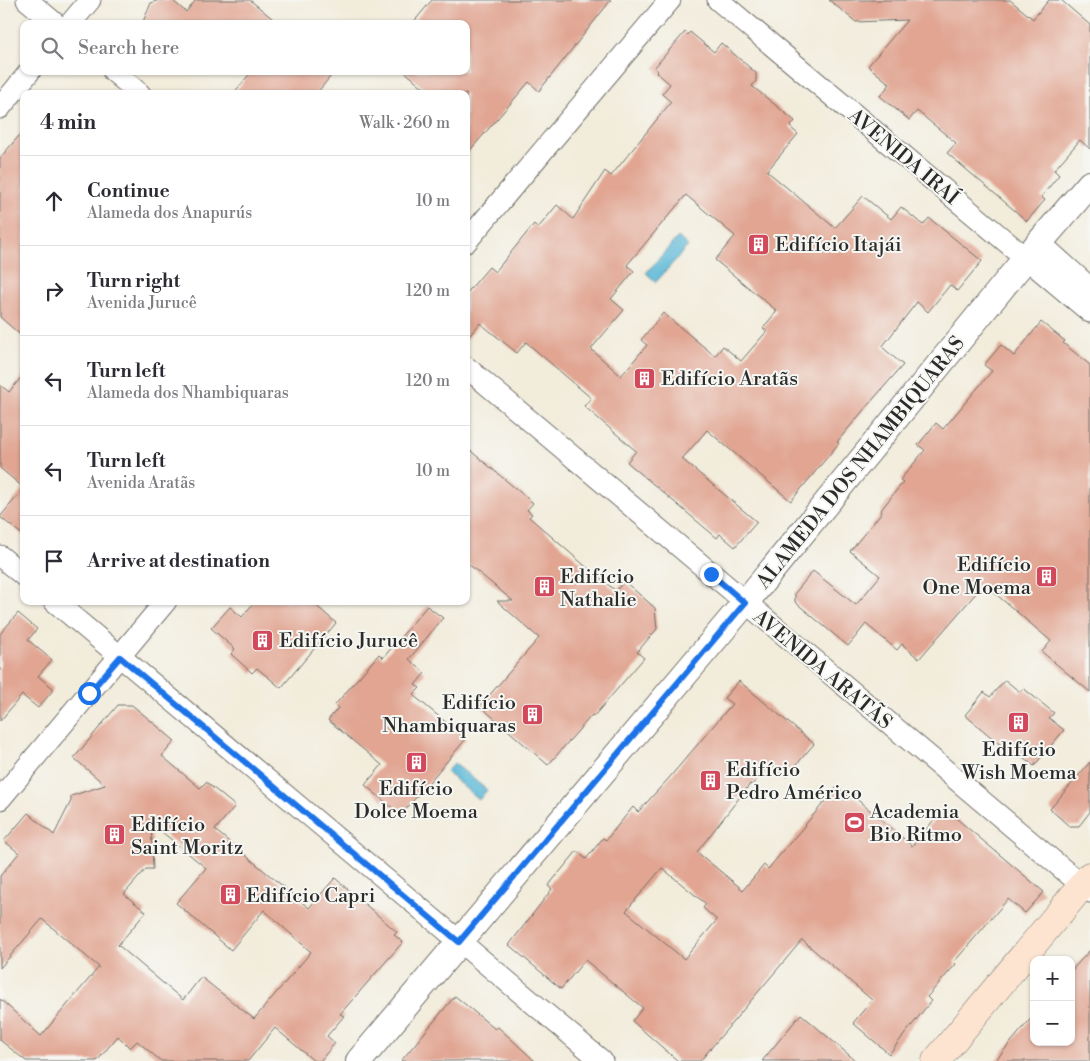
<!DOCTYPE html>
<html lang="en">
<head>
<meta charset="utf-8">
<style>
	body { margin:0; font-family:"Libre Bodoni",serif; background:#f2f2f3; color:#2b2b33 }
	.controls { position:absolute; right:15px; bottom:15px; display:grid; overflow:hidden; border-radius:10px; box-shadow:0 1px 4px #0004 }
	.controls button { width:45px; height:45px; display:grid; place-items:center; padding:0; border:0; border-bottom:1px solid #e1e1e2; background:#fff; color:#2b2b33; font:25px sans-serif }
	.stop { position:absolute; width:15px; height:15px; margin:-11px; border:4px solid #1a73e8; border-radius:50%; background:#fff }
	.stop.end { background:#1a73e8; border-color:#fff; box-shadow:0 1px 5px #0008 }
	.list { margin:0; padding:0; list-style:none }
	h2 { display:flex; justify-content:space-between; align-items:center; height:65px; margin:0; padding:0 20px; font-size:21px }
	h2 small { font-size:16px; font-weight:400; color:#7c7c81 }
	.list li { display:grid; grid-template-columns:32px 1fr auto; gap:15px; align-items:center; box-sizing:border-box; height:90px; padding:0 20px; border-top:1px solid #e1e1e2 }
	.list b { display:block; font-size:19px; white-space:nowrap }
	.list p { margin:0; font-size:16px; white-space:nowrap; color:#7c7c81 }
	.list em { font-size:16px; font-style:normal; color:#7c7c81 }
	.icon { flex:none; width:28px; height:28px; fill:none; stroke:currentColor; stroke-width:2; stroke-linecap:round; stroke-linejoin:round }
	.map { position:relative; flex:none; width:1090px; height:1061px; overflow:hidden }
	.search { position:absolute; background:#fff; box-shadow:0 1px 4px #0004; left:20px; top:20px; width:450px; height:55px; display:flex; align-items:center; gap:12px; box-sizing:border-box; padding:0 18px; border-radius:10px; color:#7c7c81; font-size:19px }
	.panel { position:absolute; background:#fff; box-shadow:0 1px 4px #0004; left:20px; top:90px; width:450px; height:515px; border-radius:10px }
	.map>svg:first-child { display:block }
	.water { fill:#59b7d7; stroke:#427181 }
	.building { fill:#e1a592; fill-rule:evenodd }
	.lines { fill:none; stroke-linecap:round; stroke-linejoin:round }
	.minor-casing { stroke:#716f69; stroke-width:23 }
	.tertiary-casing { stroke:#716f69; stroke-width:28 }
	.secondary-casing { stroke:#716f69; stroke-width:29 }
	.minor { stroke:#fff; stroke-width:21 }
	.tertiary { stroke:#fff; stroke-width:26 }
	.secondary { stroke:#fde4d0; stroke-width:28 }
	.route { stroke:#1a73e8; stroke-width:6 }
	.labels { text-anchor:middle; stroke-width:4; stroke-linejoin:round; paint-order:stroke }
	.street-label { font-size:20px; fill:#2b2b2b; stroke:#f6f6f2 }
	.poi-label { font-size:20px; fill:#2b2b2b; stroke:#f6f6f2; text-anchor:start }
</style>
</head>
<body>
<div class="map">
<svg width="1090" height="1061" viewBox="0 0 1090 1061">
	<rect width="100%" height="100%" fill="#f6f6f2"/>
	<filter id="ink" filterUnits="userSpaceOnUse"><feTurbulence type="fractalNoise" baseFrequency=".02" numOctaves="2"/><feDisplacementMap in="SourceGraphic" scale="10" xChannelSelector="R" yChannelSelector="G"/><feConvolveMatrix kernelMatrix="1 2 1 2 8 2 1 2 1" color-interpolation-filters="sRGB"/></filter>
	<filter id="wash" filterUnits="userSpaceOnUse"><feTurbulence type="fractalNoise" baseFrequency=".0096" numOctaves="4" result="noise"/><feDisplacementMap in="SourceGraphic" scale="20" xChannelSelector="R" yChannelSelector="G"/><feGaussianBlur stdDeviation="1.12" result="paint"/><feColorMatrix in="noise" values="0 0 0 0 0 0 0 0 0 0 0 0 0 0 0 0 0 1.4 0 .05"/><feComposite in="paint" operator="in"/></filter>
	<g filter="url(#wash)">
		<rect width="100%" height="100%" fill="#f2ecdb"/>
		<g class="water">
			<path d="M678 237 688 246 656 282 646 273Z"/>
			<path d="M454 763 487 790 479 800 446 772Z"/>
		</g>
		<g id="blocks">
			<g class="building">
				<path d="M159 0H172L186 12 196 0H250L279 24H142L151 3Z"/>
				<path d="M432 0H611L539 91 529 82 466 155V94H431L404 71H466V24H412Z"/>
				<path d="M829 0H1010L1033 19 1049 0H1061L1090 25V149L1080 140 1054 170 1059 175 1041 197 1045 200 1027 221 947 153 956 143 917 111 909 120 880 96 890 84 868 66 907 20 856 22Z"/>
				<path d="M685 32 688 35 690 32 714 52 721 43 756 73V81L752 86 795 121 790 127 798 134 767 171 835 228 863 196 891 219 901 207 923 225 929 218 982 261 957 291 950 285 928 312 917 302 882 347 903 365 862 412 837 442 839 443 791 501 707 430 682 459 757 522 735 547 720 534 717 538 627 462 636 451 584 406 591 398 526 342 517 353 480 323 466 340V294L489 267 495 272 534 224 538 228 557 205 573 219 605 171 611 176 671 102 662 94 670 84 656 72 658 71 654 68ZM686 195 735 236 715 260 777 311 763 328 767 331 741 361 723 346 715 356 663 313 641 340 647 345 621 376 591 349 624 310 611 299 634 271 627 265Z"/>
				<path d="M252 71H335L316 94H233Z"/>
				<path d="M24 130V338L0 317V158Z"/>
				<path d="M1041 322 1065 341 1063 343 1090 365V692L1042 652 1051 641 984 584 919 659 902 644 897 650 866 624 848 646 795 602V593L813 571 856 605 880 576 850 551 882 512 881 510 903 482 900 480 925 450 918 445 936 423 943 429 992 371 984 365 1001 345 1014 356Z"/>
				<path d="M24 374V488L0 468V385L9 392Z"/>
				<path d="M466 447 533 503 527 510 532 514 529 517 584 565 616 591 624 581 655 608 657 629 637 652 644 658 594 716 592 715 548 765 480 706 539 638 497 601H513L466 562Z"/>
				<path d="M24 488V536L0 517Z"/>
				<path d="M255 601H311L336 623 281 688 257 668 252 673 231 654 235 649 211 628 230 607 242 617Z"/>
				<path d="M427 606 443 618 409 659 425 673 415 685 420 688 413 695 466 739 401 815 365 785 382 765 328 720 338 708 335 705 379 654 383 658Z"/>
				<path d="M18 613 37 629 28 640 52 660 38 676 54 689 38 708 22 695 0 721V634Z"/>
				<path d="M1005 680 1020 692 1023 688 1054 713 1049 718 1064 730 1034 766 1019 754 1016 758 965 715 984 692 990 697Z"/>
				<path d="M739 681 814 744 786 777 770 764 752 785 750 784 697 852 743 890 764 865 768 869 837 787 851 798 853 796 912 846 944 808 1044 892 1025 913 1008 899 954 962 956 964 927 997 931 1001 889 1054 853 1023 872 1000 802 940 700 1061H678L632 1021 643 1008 585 960 561 989 509 945 552 889 548 886 577 851 586 859 603 838 606 840 633 807 638 812 669 778 732 704 724 698ZM662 868 706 904 703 908 717 920 684 959 626 911Z"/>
				<path d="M118 705H132L175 741 162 756 200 788 206 782 235 806 215 830 309 908 335 878 397 932 394 935 403 942 340 1014 344 1016 327 1036 335 1043 320 1061H314L275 1028 248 1061H161L137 1041 130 1048 118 1036 97 1061H26L0 1040V999L41 1036 99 967 42 919 0 968V876L19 853 4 841 28 813 54 835 71 801V796L105 785 74 758ZM151 823 206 868 176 903 231 950 264 910 311 952 254 1019 201 977 183 1000 118 945 146 912 124 894 146 869H153Z"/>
				<path d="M1090 762V812L1079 826H1069L1050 809Z"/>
				<path d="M1090 950V1061H995L1034 1015V1042H1071V971Z"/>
				<path d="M455 996 495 1029 498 1027 535 1061H401Z"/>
				<path d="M801 1014 856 1061H762Z"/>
			</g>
		</g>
	</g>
	<g filter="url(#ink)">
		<use href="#blocks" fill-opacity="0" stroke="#716f69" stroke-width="1"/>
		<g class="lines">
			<defs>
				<g id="minor">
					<path d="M27 0 56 24"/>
					<path d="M718 0 1090 312"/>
					<path d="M70 24 90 0"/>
					<path d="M113 71 140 94"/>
					<path d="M0 108 30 71"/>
					<path d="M466 242 670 0"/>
					<path d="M1039 242 1090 288"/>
					<path d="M466 367 1090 892"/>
					<path d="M0 556 24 576"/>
					<path d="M54 601 602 1061"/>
					<path d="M0 799 166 601"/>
				</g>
				<path id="tertiary" d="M359 1061 745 603 1026 258 1090 184"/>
				<path id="secondary" d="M936 1061 1090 876"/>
			</defs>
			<use href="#minor" class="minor-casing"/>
			<use href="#tertiary" class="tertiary-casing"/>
			<use href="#secondary" class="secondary-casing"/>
			<use href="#minor" class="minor"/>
			<use href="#tertiary" class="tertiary"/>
			<use href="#secondary" class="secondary"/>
		</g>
	</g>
	<g class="lines" filter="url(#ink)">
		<path class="route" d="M89 693 120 657 459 942 745 603 711 574"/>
	</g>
	<defs>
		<symbol id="building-square" viewBox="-11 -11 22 22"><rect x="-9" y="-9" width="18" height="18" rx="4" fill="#d1495b" stroke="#f6f6f2"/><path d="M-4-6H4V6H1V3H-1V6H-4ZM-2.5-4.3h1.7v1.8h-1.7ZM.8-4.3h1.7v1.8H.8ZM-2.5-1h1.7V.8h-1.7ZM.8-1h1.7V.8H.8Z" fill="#fff"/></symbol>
		<symbol id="stadium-square" viewBox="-11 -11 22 22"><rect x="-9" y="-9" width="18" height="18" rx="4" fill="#d1495b" stroke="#f6f6f2"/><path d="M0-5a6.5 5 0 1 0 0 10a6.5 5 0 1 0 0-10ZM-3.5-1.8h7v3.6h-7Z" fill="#fff"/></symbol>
	</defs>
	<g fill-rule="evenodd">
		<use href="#building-square" x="746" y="232" width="25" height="25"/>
		<use href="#building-square" x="632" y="366" width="25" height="25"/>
		<use href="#building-square" x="1034" y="564" width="25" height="25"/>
		<use href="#building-square" x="532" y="574" width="25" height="25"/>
		<use href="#building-square" x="250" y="628" width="25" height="25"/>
		<use href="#building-square" x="520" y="702" width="25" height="25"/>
		<use href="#building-square" x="1006" y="710" width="25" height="25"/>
		<use href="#building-square" x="404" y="750" width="25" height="25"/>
		<use href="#building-square" x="698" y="768" width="25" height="25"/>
		<use href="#stadium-square" x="842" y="810" width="25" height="25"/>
		<use href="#building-square" x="102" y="822" width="25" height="25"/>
		<use href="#building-square" x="218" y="882" width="25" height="25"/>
	</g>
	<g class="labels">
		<g class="street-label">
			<text transform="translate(904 156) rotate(40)" y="7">AVENIDA IRAÍ</text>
			<text transform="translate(860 462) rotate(-51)" y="7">ALAMEDA DOS NHAMBIQUARAS</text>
			<text transform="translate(823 669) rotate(40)" y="7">AVENIDA ARATÃS</text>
		</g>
		<g class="poi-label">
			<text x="775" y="251">Edifício Itajái</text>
			<text x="661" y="385">Edifício Aratãs</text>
			<text x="1031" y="571" text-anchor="end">Edifício<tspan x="1031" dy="23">One Moema</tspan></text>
			<text x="560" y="583">Edifício<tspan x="560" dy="23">Nathalie</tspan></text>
			<text x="279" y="647">Edifício Jurucê</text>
			<text x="516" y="709" text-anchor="end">Edifício<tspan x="516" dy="23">Nhambiquaras</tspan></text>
			<text x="1019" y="756" text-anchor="middle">Edifício<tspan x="1019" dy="23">Wish Moema</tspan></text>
			<text x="726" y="776">Edifício<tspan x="726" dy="23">Pedro Américo</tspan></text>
			<text x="416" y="795" text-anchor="middle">Edifício<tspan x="416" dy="23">Dolce Moema</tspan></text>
			<text x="870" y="818">Academia<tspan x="870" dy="23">Bio Ritmo</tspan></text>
			<text x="131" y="831">Edifício<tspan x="131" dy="23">Saint Moritz</tspan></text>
			<text x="246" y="902">Edifício Capri</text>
		</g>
	</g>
</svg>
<div class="controls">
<button>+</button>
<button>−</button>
</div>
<div class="stop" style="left:89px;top:693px"></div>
<div class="stop end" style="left:711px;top:574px"></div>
<div class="search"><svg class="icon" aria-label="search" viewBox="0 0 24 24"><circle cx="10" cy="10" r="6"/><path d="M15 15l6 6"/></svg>Search here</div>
<section class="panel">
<h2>4 min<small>Walk · 260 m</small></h2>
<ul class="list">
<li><svg class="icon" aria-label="ahead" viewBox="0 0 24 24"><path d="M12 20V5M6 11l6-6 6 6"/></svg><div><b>Continue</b><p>Alameda dos Anapurús</p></div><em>10 m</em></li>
<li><svg class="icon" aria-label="right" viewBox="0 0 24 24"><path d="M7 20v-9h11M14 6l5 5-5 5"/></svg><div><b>Turn right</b><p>Avenida Jurucê</p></div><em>120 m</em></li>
<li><svg class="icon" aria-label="left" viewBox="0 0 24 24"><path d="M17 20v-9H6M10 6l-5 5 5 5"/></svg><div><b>Turn left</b><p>Alameda dos Nhambiquaras</p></div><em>120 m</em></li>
<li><svg class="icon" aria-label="left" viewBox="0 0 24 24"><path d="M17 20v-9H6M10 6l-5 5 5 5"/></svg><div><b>Turn left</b><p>Avenida Aratãs</p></div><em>10 m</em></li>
<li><svg class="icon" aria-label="arrive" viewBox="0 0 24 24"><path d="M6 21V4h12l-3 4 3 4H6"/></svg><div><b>Arrive at destination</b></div></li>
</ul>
</section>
</div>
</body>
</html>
